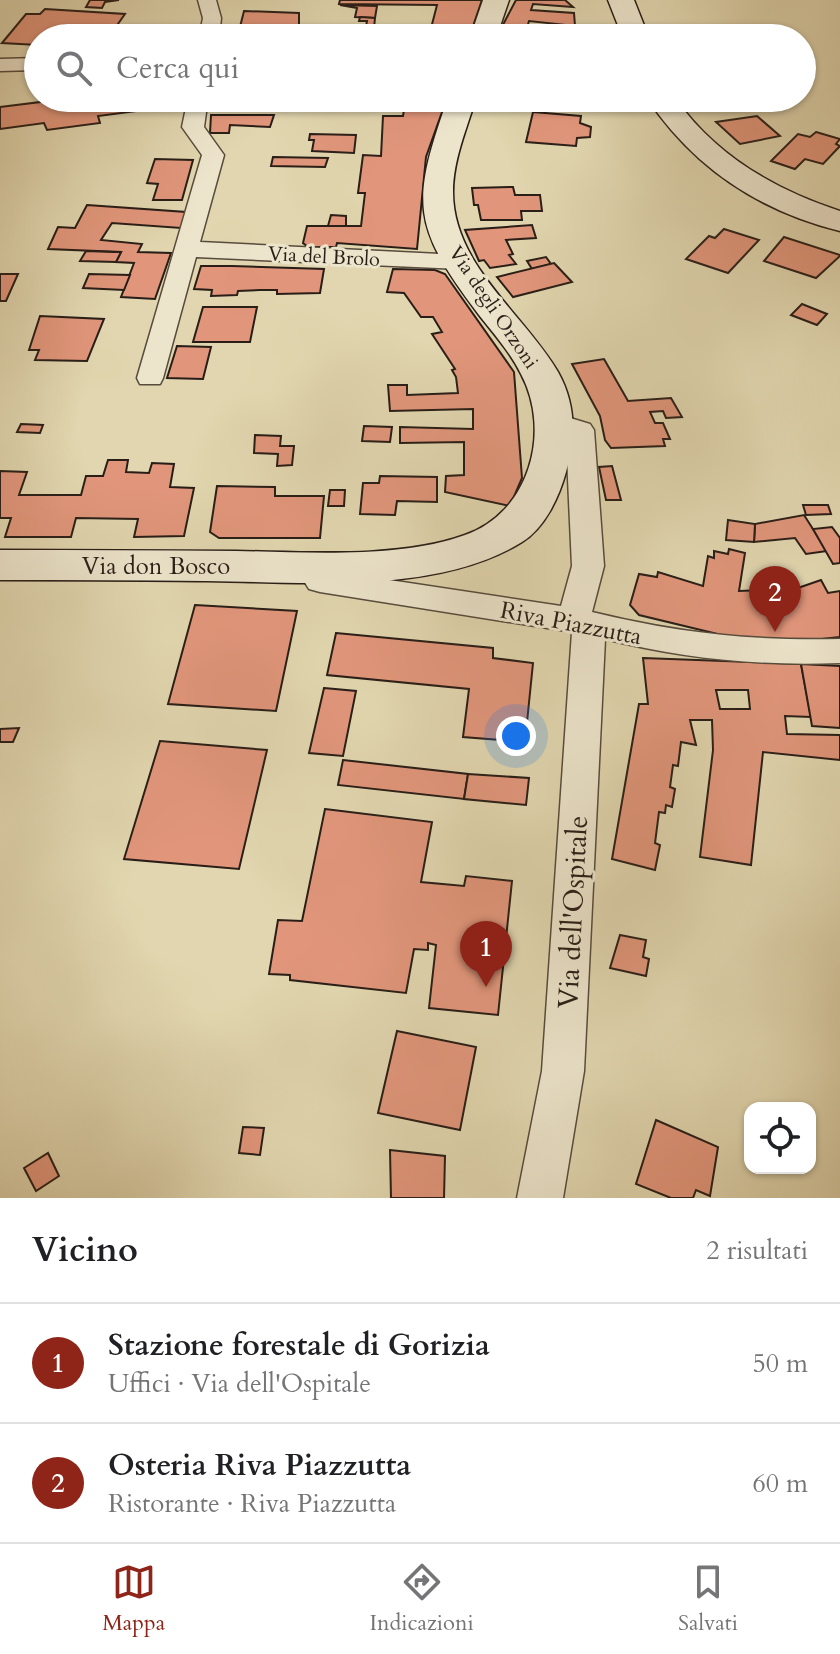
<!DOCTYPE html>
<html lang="it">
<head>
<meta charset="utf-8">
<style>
	body { margin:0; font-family:Cardo,serif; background:#f2f2f2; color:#202124 }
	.controls { position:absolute; right:24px; bottom:24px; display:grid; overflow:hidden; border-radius:16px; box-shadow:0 2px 6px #0004 }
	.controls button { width:72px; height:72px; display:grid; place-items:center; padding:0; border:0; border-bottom:2px solid #e0e0e0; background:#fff; color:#202124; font:40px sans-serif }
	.you { position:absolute; left:516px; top:736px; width:28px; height:28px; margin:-20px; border:6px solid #fff; border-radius:50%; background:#1a73e8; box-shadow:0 0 0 12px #1a73e833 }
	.badge { display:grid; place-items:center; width:52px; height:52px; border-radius:50%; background:#8f2418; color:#fff; font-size:26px; font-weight:700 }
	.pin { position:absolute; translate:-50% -66px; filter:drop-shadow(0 2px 4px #0008) }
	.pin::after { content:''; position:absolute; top:42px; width:28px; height:24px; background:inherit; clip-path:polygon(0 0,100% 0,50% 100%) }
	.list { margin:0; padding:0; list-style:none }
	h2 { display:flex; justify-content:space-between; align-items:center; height:104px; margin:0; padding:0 32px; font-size:34px }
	h2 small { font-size:26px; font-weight:400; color:#757577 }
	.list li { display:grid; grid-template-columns:52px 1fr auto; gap:24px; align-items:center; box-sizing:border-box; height:120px; padding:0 32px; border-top:2px solid #e0e0e0 }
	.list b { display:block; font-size:30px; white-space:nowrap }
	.list p { margin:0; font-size:26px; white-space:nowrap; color:#757577 }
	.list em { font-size:26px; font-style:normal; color:#757577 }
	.icon { flex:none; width:44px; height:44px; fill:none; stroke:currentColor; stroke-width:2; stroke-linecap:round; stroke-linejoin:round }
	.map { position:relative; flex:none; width:840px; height:1198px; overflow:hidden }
	.search { position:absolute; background:#fff; box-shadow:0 2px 6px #0004; left:24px; right:24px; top:24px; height:88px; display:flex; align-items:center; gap:20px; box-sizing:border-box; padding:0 28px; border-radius:44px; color:#757577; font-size:30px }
	.sheet { height:344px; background:#fff }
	nav { display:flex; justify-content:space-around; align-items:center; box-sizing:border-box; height:112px; border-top:2px solid #e0e0e0; background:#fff; font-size:22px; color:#757577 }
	nav a { display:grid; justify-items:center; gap:4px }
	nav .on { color:#8f2418 }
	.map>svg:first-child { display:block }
	.building { fill:#e1967b; stroke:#291e17; stroke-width:2; fill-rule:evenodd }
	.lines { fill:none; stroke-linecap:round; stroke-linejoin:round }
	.street-casing { stroke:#574c3d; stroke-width:3 }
	.secondary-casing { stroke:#291e17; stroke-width:3 }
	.street { fill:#ece4cb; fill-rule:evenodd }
	.secondary { fill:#ece4cb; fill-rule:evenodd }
	.labels { text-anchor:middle; stroke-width:6; stroke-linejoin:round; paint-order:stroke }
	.far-street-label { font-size:20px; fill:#291e17; stroke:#ece4cb }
	.street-label { font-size:24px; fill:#291e17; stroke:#ece4cb }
	.near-street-label { font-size:28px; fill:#291e17; stroke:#ece4cb }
</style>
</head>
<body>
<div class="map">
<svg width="840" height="1198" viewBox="0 0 840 1198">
	<rect width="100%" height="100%" fill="#e1d6af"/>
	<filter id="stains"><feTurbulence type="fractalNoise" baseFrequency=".0025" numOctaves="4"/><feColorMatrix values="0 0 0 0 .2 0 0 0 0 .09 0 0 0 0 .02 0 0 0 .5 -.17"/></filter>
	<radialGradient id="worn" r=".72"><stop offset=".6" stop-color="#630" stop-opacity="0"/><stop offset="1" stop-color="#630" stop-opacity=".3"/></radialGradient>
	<g class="building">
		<path d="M90 0H119L105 2 102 8 86 7Z"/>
		<path d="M340 0H482L469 38 429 36 437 5 339 4Z"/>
		<path d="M516 0H565L573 7 533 4 531 10 574 13 575 26 529 21 524 38H496Z"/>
		<path d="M340 5 377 6 375 18 355 17 357 8Z"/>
		<path d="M45 9 125 14 108 38H38V45L2 43 26 14H40Z"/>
		<path d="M244 11 299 13V29L239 31Z"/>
		<path d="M360 17 375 18 373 38H364L367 21H359Z"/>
		<path d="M40 98H148L152 109 98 116 100 123 47 130 44 123 0 129V107L40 102Z"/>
		<path d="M419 98H447L426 157 417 249 337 243 336 247H308L303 243 307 226H361L365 193H358L363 155 381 156 383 116H403L405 103 418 104Z"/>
		<path d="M533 112 581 116 580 123 591 127 590 137 577 138 576 146 526 142Z"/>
		<path d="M211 115H274L270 127 230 125 229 133H210Z"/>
		<path d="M757 116 780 136 740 144 716 122Z"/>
		<path d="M816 132 840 139 836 144 840 146 823 164 805 159 795 169 771 161 798 134 810 137Z"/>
		<path d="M310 134 356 135 354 153 312 151 314 140H309Z"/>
		<path d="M273 157 328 158 325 167 271 166Z"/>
		<path d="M155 159 193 160 182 200H153L158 184 147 183Z"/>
		<path d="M513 187 515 195H540L542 211H521L522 220H481L478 205H474L472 188Z"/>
		<path d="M87 205 186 212 181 228 112 223 101 240 142 244 138 252 171 253 155 299 121 297 134 263 116 262 121 252 48 249 58 227 75 228Z"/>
		<path d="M331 215 346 216V226H328Z"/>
		<path d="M532 225 536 238 506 240 513 254 509 255 516 264 490 268 484 260 479 261 465 230Z"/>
		<path d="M724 229 759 240 728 273 686 259 709 236 715 238Z"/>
		<path d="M784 237 840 255V256L816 278 764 261Z"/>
		<path d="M86 251 113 252H121L116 262 80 261Z"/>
		<path d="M546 257 551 264 532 269 527 261Z"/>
		<path d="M554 263 572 282 513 297 497 277Z"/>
		<path d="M201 266H232L324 269 320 293 277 294V290H260L238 291 237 295 211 296 212 290 194 289Z"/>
		<path d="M393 269 435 270 445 274 514 372 522 478 510 506 445 492 446 476 464 475V442L400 443V427L473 429V409L390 411 388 385H407V395L458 393 456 377 452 370 455 369 432 334 442 332 433 317H421L404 293 387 292Z"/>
		<path d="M0 274H18L6 301H0Z"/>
		<path d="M89 274 130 275 124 290 83 288Z"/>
		<path d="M802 304 827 314 817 325 791 315Z"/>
		<path d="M203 307H257L250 342H193Z"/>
		<path d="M40 316 104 319 87 361 35 360 39 350H29Z"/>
		<path d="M177 346 211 347 203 379 167 378Z"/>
		<path d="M604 359 628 401 671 398 682 417 666 418 663 411 650 412 655 423H663L670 439H663L665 446 611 448 605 440 600 416 572 364Z"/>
		<path d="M21 424 43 425 40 433 17 432Z"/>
		<path d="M364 426 392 427 390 442 362 441Z"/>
		<path d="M255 435 281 436 280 446H294L292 465 277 466 278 454 254 453Z"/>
		<path d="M108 460H128L126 472 149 473 152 463 174 464 170 487 194 488 184 536 134 537 138 519 76 518 71 537H5L11 518H0V471L27 472 19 495H81L86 476H103Z"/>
		<path d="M612 466 621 500H606L599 467Z"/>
		<path d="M380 476 437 477V502L397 501 395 515 360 514 363 483H379Z"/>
		<path d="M217 486 275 487V496H324L320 538H219L210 532Z"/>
		<path d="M330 490H345L344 506H328Z"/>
		<path d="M803 505H828L831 514 806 515Z"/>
		<path d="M804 515 827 551 806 554 795 538 754 542 755 524Z"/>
		<path d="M728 520 755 524 754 542 726 540Z"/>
		<path d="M832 527 840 538V563L833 564 813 529Z"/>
		<path d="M729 549 745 553 739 591 795 589 821 580 828 593 840 591V637L803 641 734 638 639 615 630 605 639 574 657 577 658 572 703 586 708 556 714 558V551L728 554Z"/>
		<path d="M195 605 297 611 276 711 168 704Z"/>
		<path d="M336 633 493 648V658L533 663 525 742 463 737 469 689 327 675Z"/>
		<path d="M643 658 801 664 811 717 785 716 787 734 840 735V760L763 752 751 865 700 857 713 750 712 720H690L696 745 681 742 678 766 673 765 670 787 675 789 672 807 666 805 665 813 659 812 655 843 660 845 655 870 612 859 639 704H648ZM716 690H748L750 709H720Z"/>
		<path d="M801 664 840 666V728L812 726Z"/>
		<path d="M324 688 356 691 343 756 309 753Z"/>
		<path d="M19 728 13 742H0V729Z"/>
		<path d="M160 741 267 750 239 869 124 859Z"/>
		<path d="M343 760 468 774 464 799 338 785Z"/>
		<path d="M468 774 529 778 526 805 464 799Z"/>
		<path d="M325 809 432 822 421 882 464 886 466 876 512 881 498 1015 429 1008 436 945 428 943V950L414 949 406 993 290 980V975L269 974 278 920 302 921Z"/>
		<path d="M620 935 646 940 643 957 649 959 646 976 610 968Z"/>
		<path d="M397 1031 476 1047 460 1130 378 1113Z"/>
		<path d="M656 1120 718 1147 710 1196 696 1190 693 1198H671L636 1184Z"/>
		<path d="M243 1127 264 1128 260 1155 239 1153Z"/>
		<path d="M390 1150 445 1156 444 1198H391Z"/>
		<path d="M48 1153 59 1176 36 1191 24 1168Z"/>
	</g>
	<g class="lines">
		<defs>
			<g id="street">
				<path d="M198 0H216L221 18 219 38H199L203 18Z"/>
				<path d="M38 58V70L0 71V59Z"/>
				<path d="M188 98H208L204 127 224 155 200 242 460 255 472 262 460 269 196 257 163 378 160 384H140L137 378 202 155 182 127Z"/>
				<path d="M557 414 590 424 594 430 604 566 592 612C678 633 752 641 840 639V663C759 666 684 659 605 639L584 1071 563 1198H517L542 1071 572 632 320 592 309 589 295 567 300 559 311 556 322 559 330 571 561 606 572 566 566 435 547 429 543 423 547 417Z"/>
			</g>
			<g id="secondary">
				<path d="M483 0H509L496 38H470Z"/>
				<path d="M608 0H634L649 38H623Z"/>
				<path d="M448 98H476C467 128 453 160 453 192 453 265 524 314 558 372 576 404 576 438 566 472 559 497 545 528 522 542 437 595 302 582 206 581 138 580 69 580 0 580V550C79 550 158 550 236 551 306 552 399 559 465 535 529 513 552 432 521 374 510 352 494 334 479 315 411 225 411 203 448 98Z"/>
				<path d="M647 98H675C715 155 775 190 840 211V231C759 211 693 167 647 98Z"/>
			</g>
		</defs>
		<use href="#street" class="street-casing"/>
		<use href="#secondary" class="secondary-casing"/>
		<use href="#street" class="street"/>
		<use href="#secondary" class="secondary"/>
	</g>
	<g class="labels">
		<g class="far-street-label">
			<text transform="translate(324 256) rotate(3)" y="7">Via del Brolo</text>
			<text transform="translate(494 307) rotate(56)" y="7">Via degli Orzoni</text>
		</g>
		<g class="street-label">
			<text x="156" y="574">Via don Bosco</text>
			<text transform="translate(571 623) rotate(11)" y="8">Riva Piazzutta</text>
		</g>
		<g class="near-street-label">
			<text transform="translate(572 912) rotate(-87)" y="10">Via dell'Ospitale</text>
		</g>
	</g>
	<rect width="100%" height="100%" filter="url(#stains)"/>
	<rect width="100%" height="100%" fill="url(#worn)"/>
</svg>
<div class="controls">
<button><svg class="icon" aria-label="locate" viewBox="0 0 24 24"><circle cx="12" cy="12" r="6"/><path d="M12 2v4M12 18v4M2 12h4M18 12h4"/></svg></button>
</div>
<div class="you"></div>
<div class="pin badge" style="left:486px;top:987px">1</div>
<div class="pin badge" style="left:775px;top:632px">2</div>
<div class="search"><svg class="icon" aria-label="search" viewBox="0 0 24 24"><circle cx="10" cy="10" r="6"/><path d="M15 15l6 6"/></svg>Cerca qui</div>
</div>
<section class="sheet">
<h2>Vicino<small>2 risultati</small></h2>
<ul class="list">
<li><span class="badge">1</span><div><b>Stazione forestale di Gorizia</b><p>Uffici · Via dell'Ospitale</p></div><em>50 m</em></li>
<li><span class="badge">2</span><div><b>Osteria Riva Piazzutta</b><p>Ristorante · Riva Piazzutta</p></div><em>60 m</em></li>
</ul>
</section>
<nav>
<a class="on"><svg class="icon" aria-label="map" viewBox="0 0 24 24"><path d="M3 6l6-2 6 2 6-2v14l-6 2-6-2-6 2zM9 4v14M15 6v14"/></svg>Mappa</a>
<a><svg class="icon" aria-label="directions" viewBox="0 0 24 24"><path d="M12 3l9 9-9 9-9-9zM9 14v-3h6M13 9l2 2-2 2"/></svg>Indicazioni</a>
<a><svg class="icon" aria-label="saved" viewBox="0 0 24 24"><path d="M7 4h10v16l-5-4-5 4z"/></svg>Salvati</a>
</nav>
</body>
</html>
